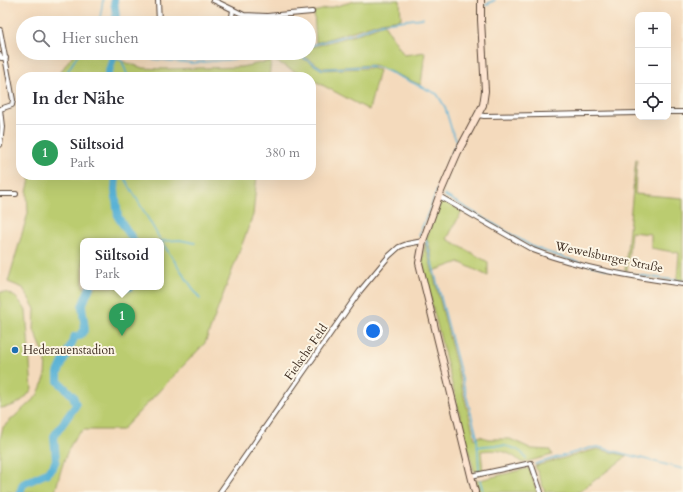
<!DOCTYPE html>
<html lang="de">
<head>
<meta charset="utf-8">
<style>
	body { margin:0; font-family:Cardo,serif; background:#f2f2f3; color:#2b2b33 }
	.controls { position:absolute; right:12px; top:12px; display:grid; overflow:hidden; border-radius:8px; box-shadow:0 4px 16px #0002 }
	.controls button { width:36px; height:36px; display:grid; place-items:center; padding:0; border:0; border-bottom:1px solid #e1e1e2; background:#fff; color:#2b2b33; font:20px sans-serif }
	.you { position:absolute; left:373px; top:331px; width:14px; height:14px; margin:-10px; border:3px solid #fff; border-radius:50%; background:#1a73e8; box-shadow:0 0 0 6px #1a73e833 }
	.badge { display:grid; place-items:center; width:26px; height:26px; border-radius:50%; background:#1f6fb2; color:#fff; font-size:13px; font-weight:700 }
	.pin { position:absolute; translate:-50% -33px; filter:drop-shadow(0 1px 2px #0008) }
	.pin::after { content:''; position:absolute; top:21px; width:14px; height:12px; background:inherit; clip-path:polygon(0 0,100% 0,50% 100%) }
	.popup { position:absolute; left:80px; top:238px; width:84px; height:52px; box-sizing:border-box; display:grid; place-content:center; border-radius:8px; background:#fff; filter:drop-shadow(0 1px 3px #0005); font-size:13px; white-space:nowrap; color:#7c7c81 }
	.popup b { font-size:15px; color:#2b2b33 }
	.popup::after { content:''; position:absolute; left:50%; top:100%; margin-left:-8px; border:8px solid transparent; border-top-color:#fff }
	.list { margin:0; padding:0; list-style:none }
	h2 { display:flex; justify-content:space-between; align-items:center; height:52px; margin:0; padding:0 16px; font-size:17px }
	h2 small { font-size:13px; font-weight:400; color:#7c7c81 }
	.list li { display:grid; grid-template-columns:26px 1fr auto; gap:12px; align-items:center; box-sizing:border-box; height:56px; padding:0 16px; border-top:1px solid #e1e1e2 }
	.list b { display:block; font-size:15px; white-space:nowrap }
	.list p { margin:0; font-size:13px; white-space:nowrap; color:#7c7c81 }
	.list em { font-size:13px; font-style:normal; color:#7c7c81 }
	.icon { flex:none; width:22px; height:22px; fill:none; stroke:currentColor; stroke-width:2; stroke-linecap:round; stroke-linejoin:round }
	.map { position:relative; flex:none; width:683px; height:492px; overflow:hidden }
	.search { position:absolute; background:#fff; box-shadow:0 4px 16px #0002; left:16px; top:16px; width:300px; height:44px; display:flex; align-items:center; gap:10px; box-sizing:border-box; padding:0 14px; border-radius:22px; color:#7c7c81; font-size:15px }
	.panel { position:absolute; background:#fff; box-shadow:0 4px 16px #0002; left:16px; top:72px; width:300px; height:108px; border-radius:16px }
	.map>svg:first-child { display:block }
	.green { fill:#bbcc6f; stroke:#7b7b46; fill-rule:evenodd }
	.lines { fill:none; stroke-linecap:round; stroke-linejoin:round }
	.stream { stroke:#57b1d5; stroke-width:1.5 }
	.river { stroke:#57b1d5; stroke-width:8 }
	.street-casing { stroke:#574436; stroke-width:6 }
	.secondary-casing { stroke:#574436; stroke-width:8 }
	.street { stroke:#fff; stroke-width:4 }
	.secondary { stroke:#fde4d0; stroke-width:6 }
	.poi-dot { fill:#1f6fb2; stroke:#fcf5e5; stroke-width:1.5 }
	.labels { text-anchor:middle; stroke-width:4; stroke-linejoin:round; paint-order:stroke }
	.street-label { font-size:12px; fill:#3b2a1e; stroke:#fcf5e5 }
	.poi-label { font-size:12px; fill:#3b2a1e; stroke:#fcf5e5; text-anchor:start }
</style>
</head>
<body>
<div class="map">
<svg width="683" height="492" viewBox="0 0 683 492">
	<rect width="100%" height="100%" fill="#fcf5e5"/>
	<filter id="ink" filterUnits="userSpaceOnUse"><feTurbulence type="fractalNoise" baseFrequency=".025" numOctaves="2"/><feDisplacementMap in="SourceGraphic" scale="8" xChannelSelector="R" yChannelSelector="G"/><feConvolveMatrix kernelMatrix="1 2 1 2 8 2 1 2 1" color-interpolation-filters="sRGB"/></filter>
	<filter id="wash" filterUnits="userSpaceOnUse"><feTurbulence type="fractalNoise" baseFrequency=".012" numOctaves="4" result="noise"/><feDisplacementMap in="SourceGraphic" scale="16" xChannelSelector="R" yChannelSelector="G"/><feGaussianBlur stdDeviation="0.9" result="paint"/><feColorMatrix in="noise" values="0 0 0 0 0 0 0 0 0 0 0 0 0 0 0 0 0 1.4 0 .05"/><feComposite in="paint" operator="in"/></filter>
	<g filter="url(#wash)">
		<rect width="100%" height="100%" fill="#f4dabc"/>
		<g class="green">
			<path d="M377 0H400L401 19 381 22 316 43 314 12 355 1Z"/>
			<path d="M384 24 404 55 425 52 421 85 374 65 323 68 299 53H309V48L355 35Z"/>
			<path d="M74 53H104L109 57 143 68 164 69 241 67 271 61 269 77H57Z"/>
			<path d="M294 53 322 70 370 68 379 70 369 110 311 79V77H306L271 59Z"/>
			<path d="M636 159H637L635 194 683 198V280H677L679 253 651 248V234L631 232 627 271 625 270Z"/>
			<path d="M31 175H257L253 215 205 343 122 430H84C67 439 60 475 55 492H0V439L3 427 37 396 45 378 46 358 34 330 35 309 23 288 8 282 28 213 27 192ZM83 241H161V287H83Z"/>
			<path d="M443 200 462 211 447 239 488 262V276L459 262 434 271 429 243 426 239 440 201Z"/>
			<path d="M425 242 475 439 480 436 488 439H510L532 449 550 450 552 455 522 463C509 451 499 449 481 451L483 472 474 471 422 265Z"/>
			<path d="M0 292C12 291 21 301 26 311L32 389C24 401 15 407 0 408Z"/>
			<path d="M597 449 627 456 579 492H545L535 466Z"/>
			<path d="M529 468 537 492H479L476 481Z"/>
		</g>
		<g class="lines">
			<g class="stream">
				<path d="M485 5 495 0"/>
				<path d="M100 18 103 0"/>
				<path d="M97 23 99 21"/>
				<path d="M309 46 355 33 382 23 423 18"/>
				<path d="M296 53 322 69 370 66 381 68 437 94 445 107 452 131 457 141 419 235 421 237"/>
				<path d="M114 55 192 63 268 56 276 53"/>
				<path d="M115 56 122 61 128 77"/>
				<path d="M64 77 79 53"/>
				<path d="M123 175 161 241 200 299"/>
				<path d="M444 195 533 247C580 265 633 276 683 281"/>
				<path d="M426 240 477 437 479 471"/>
				<path d="M134 241H135"/>
				<path d="M161 241 180 240 195 243"/>
				<path d="M477 447C491 444 519 443 526 459"/>
				<path d="M535 464 590 448 598 447 683 469"/>
				<path d="M480 480 483 492"/>
			</g>
			<g class="river">
				<path d="M114 23 116 16 114 0"/>
				<path d="M107 77 114 55 110 53"/>
				<path d="M116 175 115 190 118 217 134 241"/>
				<path d="M125 287H130"/>
				<path d="M20 492 23 484 47 473 53 467 56 460 54 436 76 405 73 396 58 381V373L75 336H80L85 329 82 306 90 287"/>
			</g>
		</g>
	</g>
	<g filter="url(#ink)">
		<g class="lines">
			<defs>
				<g id="street">
					<path d="M158 0 159 23"/>
					<path d="M213 0 244 15 267 16 312 12"/>
					<path d="M267 16V23"/>
					<path d="M231 23 233 10"/>
					<path d="M0 30 13 100 12 105 0 109"/>
					<path d="M0 55 1 58H6"/>
					<path d="M668 112H683"/>
					<path d="M478 115 484 116 638 113"/>
					<path d="M0 145 2 127 0 109"/>
					<path d="M0 194H16"/>
					<path d="M439 196 533 250C580 268 633 277 683 284"/>
					<path d="M471 476 531 463 541 492"/>
					<path d="M220 492 360 291 389 256 399 247 407 244 423 241"/>
				</g>
				<path id="secondary" d="M475 492 419 263 423 241 439 196 458 152 483 105 485 91 481 20V0"/>
			</defs>
			<use href="#street" class="street-casing"/>
			<use href="#secondary" class="secondary-casing"/>
			<use href="#street" class="street"/>
			<use href="#secondary" class="secondary"/>
		</g>
	</g>
	<circle class="poi-dot" cx="15" cy="350" r="4"/>
	<g class="labels">
		<g class="street-label">
			<text transform="translate(609 257) rotate(12)" y="4">Wewelsburger Straße</text>
			<text transform="translate(306 352) rotate(-55)" y="4">Fielsche Feld</text>
		</g>
		<g class="poi-label">
			<text x="23" y="354">Hederauenstadion</text>
		</g>
	</g>
</svg>
<div class="controls">
<button>+</button>
<button>−</button>
<button><svg class="icon" aria-label="locate" viewBox="0 0 24 24"><circle cx="12" cy="12" r="6"/><path d="M12 2v4M12 18v4M2 12h4M18 12h4"/></svg></button>
</div>
<div class="you"></div>
<div class="pin badge" style="left:122px;top:336px;background:#2e9e5b">1</div>
<div class="popup"><b>Sültsoid</b>Park</div>
<div class="search"><svg class="icon" aria-label="search" viewBox="0 0 24 24"><circle cx="10" cy="10" r="6"/><path d="M15 15l6 6"/></svg>Hier suchen</div>
<section class="panel">
<h2>In der Nähe<small></small></h2>
<ul class="list">
<li><span class="badge" style="background:#2e9e5b">1</span><div><b>Sültsoid</b><p>Park</p></div><em>380 m</em></li>
</ul>
</section>
</div>
</body>
</html>
